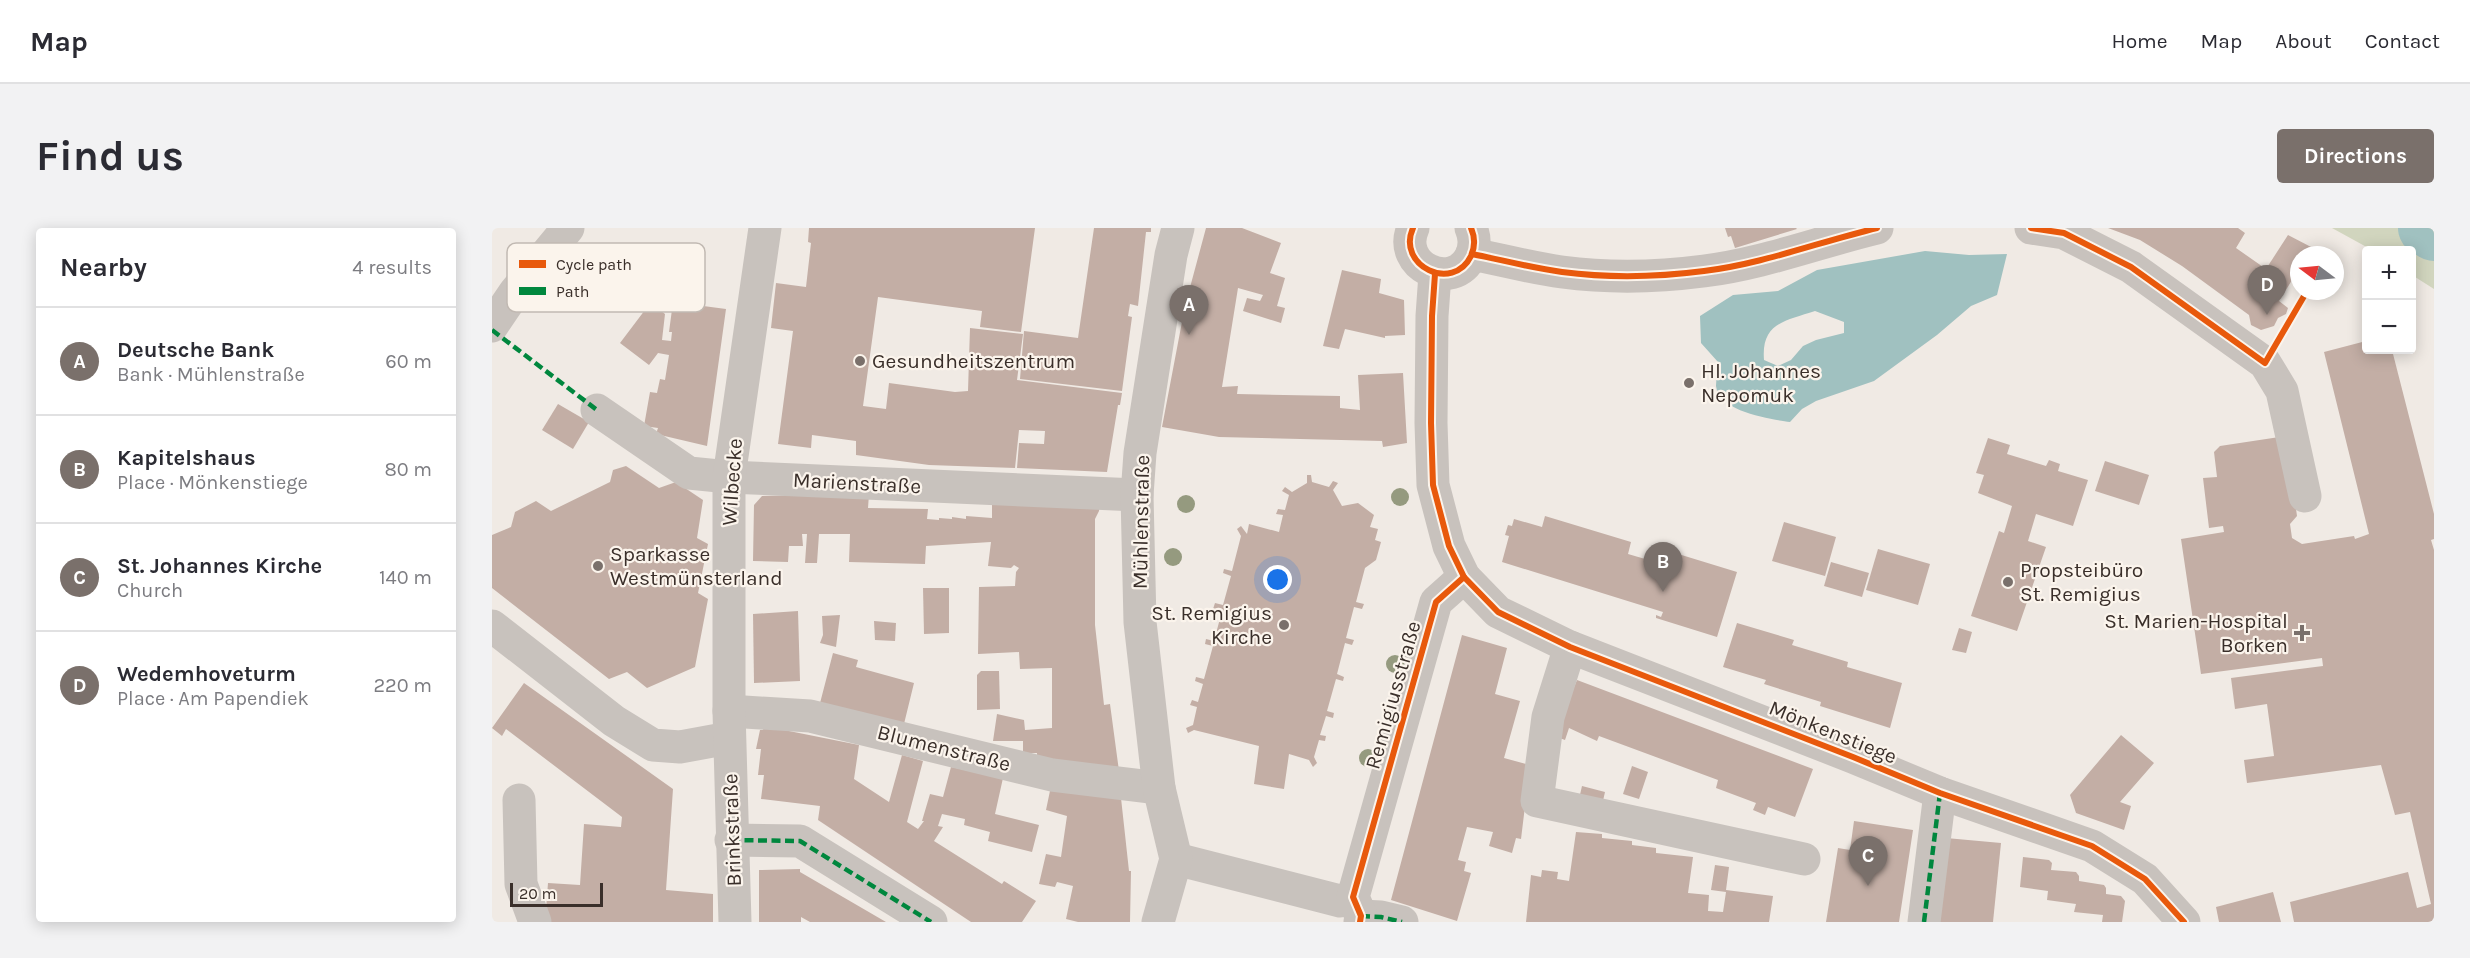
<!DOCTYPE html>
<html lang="en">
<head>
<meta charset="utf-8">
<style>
	body { margin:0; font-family:Karla,sans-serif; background:#f2f2f3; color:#2b2b33 }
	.controls { position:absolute; right:18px; top:18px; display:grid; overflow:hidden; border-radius:6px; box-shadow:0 3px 15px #0003 }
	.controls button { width:54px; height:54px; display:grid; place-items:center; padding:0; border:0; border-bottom:2px solid #e1e1e2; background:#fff; color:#2b2b33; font:30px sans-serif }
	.compass { position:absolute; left:1798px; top:18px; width:54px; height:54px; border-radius:50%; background:#fff; box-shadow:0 3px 15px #0003; rotate:286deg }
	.scale { position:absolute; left:18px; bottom:15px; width:93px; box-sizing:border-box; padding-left:6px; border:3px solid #3a2f2a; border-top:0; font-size:16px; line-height:21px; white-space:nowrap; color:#3a2f2a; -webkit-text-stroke:4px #fbf4ec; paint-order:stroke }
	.you { position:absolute; left:786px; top:352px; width:21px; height:21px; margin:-15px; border:4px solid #fff; border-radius:50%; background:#1a73e8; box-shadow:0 0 0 9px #1a73e833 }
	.badge { display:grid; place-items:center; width:39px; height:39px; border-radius:50%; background:#7a706b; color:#fff; font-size:20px; font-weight:700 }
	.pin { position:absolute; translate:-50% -50px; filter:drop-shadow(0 2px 3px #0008) }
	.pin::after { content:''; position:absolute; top:32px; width:21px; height:18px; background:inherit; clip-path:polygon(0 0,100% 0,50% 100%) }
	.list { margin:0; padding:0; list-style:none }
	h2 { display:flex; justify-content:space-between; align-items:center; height:78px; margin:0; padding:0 24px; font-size:26px }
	h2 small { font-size:20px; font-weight:400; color:#7c7c81 }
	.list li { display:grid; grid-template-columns:39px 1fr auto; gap:18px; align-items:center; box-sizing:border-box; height:108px; padding:0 24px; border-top:2px solid #e1e1e2 }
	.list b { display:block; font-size:22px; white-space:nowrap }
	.list p { margin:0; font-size:20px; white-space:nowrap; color:#7c7c81 }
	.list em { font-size:20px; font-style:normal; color:#7c7c81 }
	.map { position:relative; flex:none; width:1942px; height:694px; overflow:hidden; border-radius:6px }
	header { display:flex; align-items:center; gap:36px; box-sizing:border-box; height:84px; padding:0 30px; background:#fff; border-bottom:2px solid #e1e1e2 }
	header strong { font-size:28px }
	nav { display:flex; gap:33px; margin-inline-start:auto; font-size:21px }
	.intro { display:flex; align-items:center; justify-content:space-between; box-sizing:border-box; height:144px; padding:0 36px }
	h1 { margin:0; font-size:42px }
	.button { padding:15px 27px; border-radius:6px; background:#7a706b; color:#fff; font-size:21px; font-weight:700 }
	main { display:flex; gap:36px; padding:0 36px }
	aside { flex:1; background:#fff; border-radius:6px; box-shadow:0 3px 15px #0003 }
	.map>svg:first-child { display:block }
	.green { fill:#d1d5be }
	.water { fill:#a0c1c0; fill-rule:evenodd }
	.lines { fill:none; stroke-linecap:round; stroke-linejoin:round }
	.river { stroke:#a0c1c0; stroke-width:56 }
	.building { fill:#c3aea5 }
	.minor { stroke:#c8c2bd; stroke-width:33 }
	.quiet { stroke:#00873e; stroke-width:4.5; stroke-dasharray:9 4.5; stroke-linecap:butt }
	.cycleway-casing { stroke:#fbf4ec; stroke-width:10 }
	.cycleway { stroke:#e8590c; stroke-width:6 }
	.tree { fill:#959a7f }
	.poi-dot { fill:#7a706b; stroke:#fbf4ec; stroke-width:2 }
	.labels { text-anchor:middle; stroke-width:4.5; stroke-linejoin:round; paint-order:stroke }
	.poi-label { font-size:21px; fill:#3a2f2a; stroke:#fbf4ec; text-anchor:start }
	.street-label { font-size:21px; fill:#3a2f2a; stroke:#fbf4ec }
	.key { fill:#fbf4ec; stroke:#c1b9b2; stroke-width:1.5 }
	.key-label { font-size:16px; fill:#3a2f2a }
</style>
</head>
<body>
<header>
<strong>Map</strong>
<nav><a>Home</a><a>Map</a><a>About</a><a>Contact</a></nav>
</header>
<div class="intro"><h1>Find us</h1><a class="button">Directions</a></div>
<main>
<aside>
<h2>Nearby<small>4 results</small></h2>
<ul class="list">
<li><span class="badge">A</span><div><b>Deutsche Bank</b><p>Bank · Mühlenstraße</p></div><em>60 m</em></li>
<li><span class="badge">B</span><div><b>Kapitelshaus</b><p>Place · Mönkenstiege</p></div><em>80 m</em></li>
<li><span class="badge">C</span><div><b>St. Johannes Kirche</b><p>Church</p></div><em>140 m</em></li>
<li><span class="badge">D</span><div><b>Wedemhoveturm</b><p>Place · Am Papendiek</p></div><em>220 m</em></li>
</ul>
</aside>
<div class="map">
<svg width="1942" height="694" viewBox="0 0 1942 694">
	<rect width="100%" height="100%" fill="#f0eae4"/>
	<path class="green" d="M1840 0H1942V61L1920 47V22H1880Z"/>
	<path class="water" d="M1433 23 1477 27 1515 26 1505 67 1479 78 1445 107 1382 153 1324 173 1310 181 1298 194C1278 191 1227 184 1224 158 1224 151 1226 142 1226 134L1209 115 1208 88 1241 67 1286 63 1325 42ZM1323 83 1352 94V105L1324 112 1311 118 1299 132 1286 138 1272 132C1269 95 1293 93 1323 83Z"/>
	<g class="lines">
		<path class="river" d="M1934 0 1942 5"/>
	</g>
	<g class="building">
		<path d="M317 0H543L529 104 488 99 490 83 386 69 371 178 394 181 397 155 463 164 476 163 478 100 531 106 525 152 630 165 628 177H626L615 244 525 240 527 215 552 216 553 203 527 202 523 240 437 237 364 227V213L320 207 319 220 286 216 301 103 279 100 284 55 314 59 319 15 316 14Z"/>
		<path d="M602 0H659V4H654L646 78 638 76 636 88 640 89 630 163 528 151 532 103 586 110Z"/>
		<path d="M714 0H750L789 15 778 45 793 50 785 78 793 80 789 95 751 83 755 70 768 73 771 67 746 60 730 159 746 158 745 166 848 168V180L868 182 866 147 911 145 915 215 891 219 890 213 727 209 670 199 693 78Z"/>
		<path d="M1233 0H1304L1305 1 1243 20 1239 8 1236 9Z"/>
		<path d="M1616 0H1746L1753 5 1744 20 1774 41 1796 7 1821 20 1816 27H1807V41L1787 73 1796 80 1794 86 1786 90 1782 98 1769 102 1759 97 1757 87 1690 38 1648 12Z"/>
		<path d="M850 42 889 51 887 65 912 72 913 107 893 108V110L853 101 847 121 831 118Z"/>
		<path d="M181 74 234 81 215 218 164 206 166 200 152 198 158 164 165 165 168 151 173 152 177 127 166 125 157 137 128 115 156 78 165 80 173 86 170 112 179 113 180 104H177Z"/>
		<path d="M1874 113V122H1900L1942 286V311L1939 312 1942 322V694H1802L1798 674 1916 644 1925 680 1939 676 1918 584 1903 587 1889 537 1755 555 1752 532 1782 528 1775 476 1743 481 1739 450 1831 438 1830 430 1709 446 1689 311 1732 304 1731 298 1717 300 1711 250 1725 249 1722 224 1728 218 1794 208 1805 288 1798 296 1800 310 1810 316 1862 308 1863 311 1877 306 1832 124Z"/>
		<path d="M66 176 97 194 81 221 50 202Z"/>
		<path d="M1496 210 1518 217 1515 226 1554 238 1557 232 1568 236 1566 243 1596 252 1581 298 1544 286 1536 313 1554 319 1525 403 1479 388 1507 303 1512 305 1520 278 1486 265 1492 247 1484 245Z"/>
		<path d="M1613 233 1657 247 1647 277 1603 263Z"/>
		<path d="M134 238 167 260 184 254 211 272 205 310 216 316 206 365 216 371 203 439 155 460 135 444 117 451 0 360V307L19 299 23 284 44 273 59 283 118 254 121 242Z"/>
		<path d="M815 247H819L820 254 837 259 841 253 846 255 841 262 850 278 866 275 882 287 878 299 886 301 883 312 889 314 884 332 873 340 864 374 872 376 870 381 862 379 854 410 862 412 860 417 853 415 845 446 852 449 851 453 844 451 835 483 842 485 841 490 834 488 828 507 834 508 833 513 827 512 822 529 825 535 821 539 817 532 797 526 792 561 762 556 767 518 702 502 696 505 694 500 701 497 705 479 698 477 700 472 706 474 711 456 703 453 704 449 712 451 721 418 713 416 714 411 722 413 730 383 721 381 723 375 731 377 739 348 731 345 732 341 740 343 749 308 745 301 749 298 755 306 757 296 787 304 791 287 784 286 786 281 793 282 797 267 790 263 793 259 800 264 815 255Z"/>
		<path d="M377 266 376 280 436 281 435 291 447 292V290L460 291V289L474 291V288L500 290V273L608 276 607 283 603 291V397L612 477 618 476 627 543 545 533V525H531V513H501L505 486 532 492 533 502 560 500V440L528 441 527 424 486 426 487 359 523 358 524 344 527 340 522 337 519 340 496 338 499 314 434 318 433 336 357 334 358 306H327L325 335H313L315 306H310L311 318H297L296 334 261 333 262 277 270 268Z"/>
		<path d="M1053 288 1139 314 1136 326 1184 340 1187 329 1183 328V325L1245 344 1225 409 1164 390V387L1169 389 1171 384 1010 334 1017 308 1013 307 1016 297 1020 298 1022 291 1050 299Z"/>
		<path d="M1292 294 1344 309 1333 348 1280 333Z"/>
		<path d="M1386 321 1438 336 1426 377 1374 362Z"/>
		<path d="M1339 334 1377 345 1370 369 1332 358Z"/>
		<path d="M431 360H457V405L432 406Z"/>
		<path d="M306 383 308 453 262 455 261 386Z"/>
		<path d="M348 387 344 419 328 415 331 407 330 388Z"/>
		<path d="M382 393 404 395 403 413 383 412Z"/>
		<path d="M1245 395 1302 412 1300 417 1356 434 1355 439 1410 455 1398 500 1328 478 1329 474 1272 456 1274 452 1231 439Z"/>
		<path d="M1467 400 1480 404 1474 425 1460 422Z"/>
		<path d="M970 407 1015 420 1003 466 1028 473 1012 530 1038 537 1029 611 1024 610 1020 625 997 618 1001 604 975 599 966 632 974 634 972 643 979 645 965 693 899 672Z"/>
		<path d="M341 425 366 432 364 439 422 455 411 500 327 479Z"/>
		<path d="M489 443H507L508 481 485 482V447Z"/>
		<path d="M1085 452 1321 541 1303 589 1276 579 1273 587 1261 582 1264 575 1224 560 1226 552 1107 508 1105 513 1077 500 1073 512 1062 508Z"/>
		<path d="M32 455 181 561 174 662 221 666V694H53L56 655 88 657 92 596 129 599 130 589 14 501 10 508 0 500Z"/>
		<path d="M272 498 367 517 362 551 397 574 410 527 431 533 415 594 426 601 432 593H430L438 566 451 569 459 539 511 550 503 586 547 597 540 624 496 613 498 604 472 597 473 591 450 586 446 598 451 599 442 613 510 656 512 653 544 673 530 694H479L326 592 328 578 269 571 272 547H266L269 521H264L268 502H271Z"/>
		<path d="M1629 507 1662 535 1628 574 1639 578 1632 602 1584 585 1578 567Z"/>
		<path d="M1140 538 1156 544 1147 571 1131 566Z"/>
		<path d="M559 558 629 570 637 643H639L638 694H586L574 691 581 658 565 654 563 659 547 656 554 626 569 629 575 588 554 582Z"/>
		<path d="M1090 558 1113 564 1110 577 1087 571Z"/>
		<path d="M1362 593 1421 602 1407 694H1334L1346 620 1358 622Z"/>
		<path d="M1084 604 1110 606V610L1140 613V617L1164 620V625L1201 629 1196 665 1217 667 1216 683 1231 684 1234 664 1219 662 1223 637 1237 639 1234 662 1281 668 1277 694H1034L1039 647 1049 649 1050 642 1066 644 1065 651 1077 653Z"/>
		<path d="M1454 610 1509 615 1501 694H1446Z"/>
		<path d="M1531 629 1557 632 1560 635 1559 642 1584 644 1587 648V653L1612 657 1614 660V666L1629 668 1633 673 1630 694H1610L1611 687 1582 684 1584 676 1555 672 1556 663 1528 659Z"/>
		<path d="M308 641V644L394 694H318L309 689V694H267V642Z"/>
		<path d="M1781 664 1789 694H1727L1724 679Z"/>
	</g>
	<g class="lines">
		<g class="minor">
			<path d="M921 0C904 38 961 65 979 28 983 19 983 9 979 0"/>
			<path d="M1539 0 1572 5 1639 39 1773 135 1790 163 1813 268"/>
			<path d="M980 26C1010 32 1040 40 1070 44 1116 50 1166 49 1212 43 1270 36 1327 14 1385 0"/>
			<path d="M943 46 940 88 939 195 941 257 957 318 972 349 1006 384 1078 419 1361 529 1448 565 1600 618 1653 651 1692 694"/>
			<path d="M0 98 23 64 76 0"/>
			<path d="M105 182 197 245 237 249 645 267"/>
			<path d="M0 398 122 493 161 517 188 519 237 510"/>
			<path d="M1078 419 1056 489 1045 573 1312 631"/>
			<path d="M237 483 318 488 560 547 667 560"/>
			<path d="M27 572 29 656 43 694"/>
			<path d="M239 612 308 613 439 694"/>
			<path d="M684 631 848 673 861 669"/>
			<path d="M869 688 889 689 910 694"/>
			<path d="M243 694 237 483V249L273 0"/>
			<path d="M666 694 684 631 667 560 648 394 645 267 648 225 679 27 686 0"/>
			<path d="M868 694 869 688 861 669 944 374 972 349"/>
			<path d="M1432 694 1448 565"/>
		</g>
		<g class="quiet">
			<path d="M0 102 105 182"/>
			<path d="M239 612 308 613 439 694"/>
			<path d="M869 688 889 689 910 694"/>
			<path d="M1432 694 1448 565"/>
		</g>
		<defs>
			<g id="cycleway">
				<path d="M921 0C904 38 961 65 979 28 983 19 983 9 979 0"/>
				<path d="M1539 0 1572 5 1639 39 1773 135 1815 63"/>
				<path d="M980 26C1010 32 1040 40 1070 44 1116 50 1166 49 1212 43 1270 36 1327 14 1385 0"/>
				<path d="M943 46 940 88 939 195 941 257 957 318 972 349 1006 384 1078 419 1361 529 1448 565 1600 618 1653 651 1692 694"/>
				<path d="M868 694 869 688 861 669 944 374 972 349"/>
			</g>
		</defs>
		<use href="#cycleway" class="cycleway-casing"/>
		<use href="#cycleway" class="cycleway"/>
	</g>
	<g class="tree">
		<circle cx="908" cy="269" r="9"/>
		<circle cx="694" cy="276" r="9"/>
		<circle cx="681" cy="329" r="9"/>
		<circle cx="903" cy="436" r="9"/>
		<circle cx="876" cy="530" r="9"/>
	</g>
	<g class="poi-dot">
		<circle cx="368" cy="133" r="6"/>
		<circle cx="1197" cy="155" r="6"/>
		<circle cx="106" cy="338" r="6"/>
		<circle cx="1516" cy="354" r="6"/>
		<circle cx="792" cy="397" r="6"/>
		<path d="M1807 396h6v6h6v6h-6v6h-6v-6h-6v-6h6z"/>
	</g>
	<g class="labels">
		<g class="poi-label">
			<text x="380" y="140">Gesundheitszentrum</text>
			<text x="1209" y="150">Hl. Johannes<tspan x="1209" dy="24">Nepomuk</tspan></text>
			<text x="118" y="333">Sparkasse<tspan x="118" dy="24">Westmünsterland</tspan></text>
			<text x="1528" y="349">Propsteibüro<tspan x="1528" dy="24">St. Remigius</tspan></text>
			<text x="780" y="392" text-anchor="end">St. Remigius<tspan x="780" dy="24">Kirche</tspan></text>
			<text x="1796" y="400" text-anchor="end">St. Marien-Hospital<tspan x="1796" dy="24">Borken</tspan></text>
		</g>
		<g class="street-label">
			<text transform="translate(240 254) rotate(-86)" y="7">Wilbecke</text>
			<text transform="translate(365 255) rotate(3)" y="7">Marienstraße</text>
			<text transform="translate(649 294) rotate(-89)" y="7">Mühlenstraße</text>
			<text transform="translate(901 467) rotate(-74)" y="7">Remigiusstraße</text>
			<text transform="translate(1341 504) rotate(22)" y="7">Mönkenstiege</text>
			<text transform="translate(452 520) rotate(14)" y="7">Blumenstraße</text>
			<text transform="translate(240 602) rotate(-92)" y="7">Brinkstraße</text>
		</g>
	</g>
	<rect x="15" y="15" width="198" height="69" rx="9" class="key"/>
	<rect x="27" y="32" width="27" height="8" fill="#e8590c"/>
	<rect x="27" y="59" width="27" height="8" fill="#00873e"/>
	<g class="key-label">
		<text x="64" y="42">Cycle path</text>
		<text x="64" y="69">Path</text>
	</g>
</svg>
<div class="controls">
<button>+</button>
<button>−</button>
</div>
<svg class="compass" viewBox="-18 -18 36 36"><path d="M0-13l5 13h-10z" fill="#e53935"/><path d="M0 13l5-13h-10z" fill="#7c7c81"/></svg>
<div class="scale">20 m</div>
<div class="you"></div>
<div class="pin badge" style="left:697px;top:107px">A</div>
<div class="pin badge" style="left:1171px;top:364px">B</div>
<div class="pin badge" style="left:1376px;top:658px">C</div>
<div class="pin badge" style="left:1775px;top:87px">D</div>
</div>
</main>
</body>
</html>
